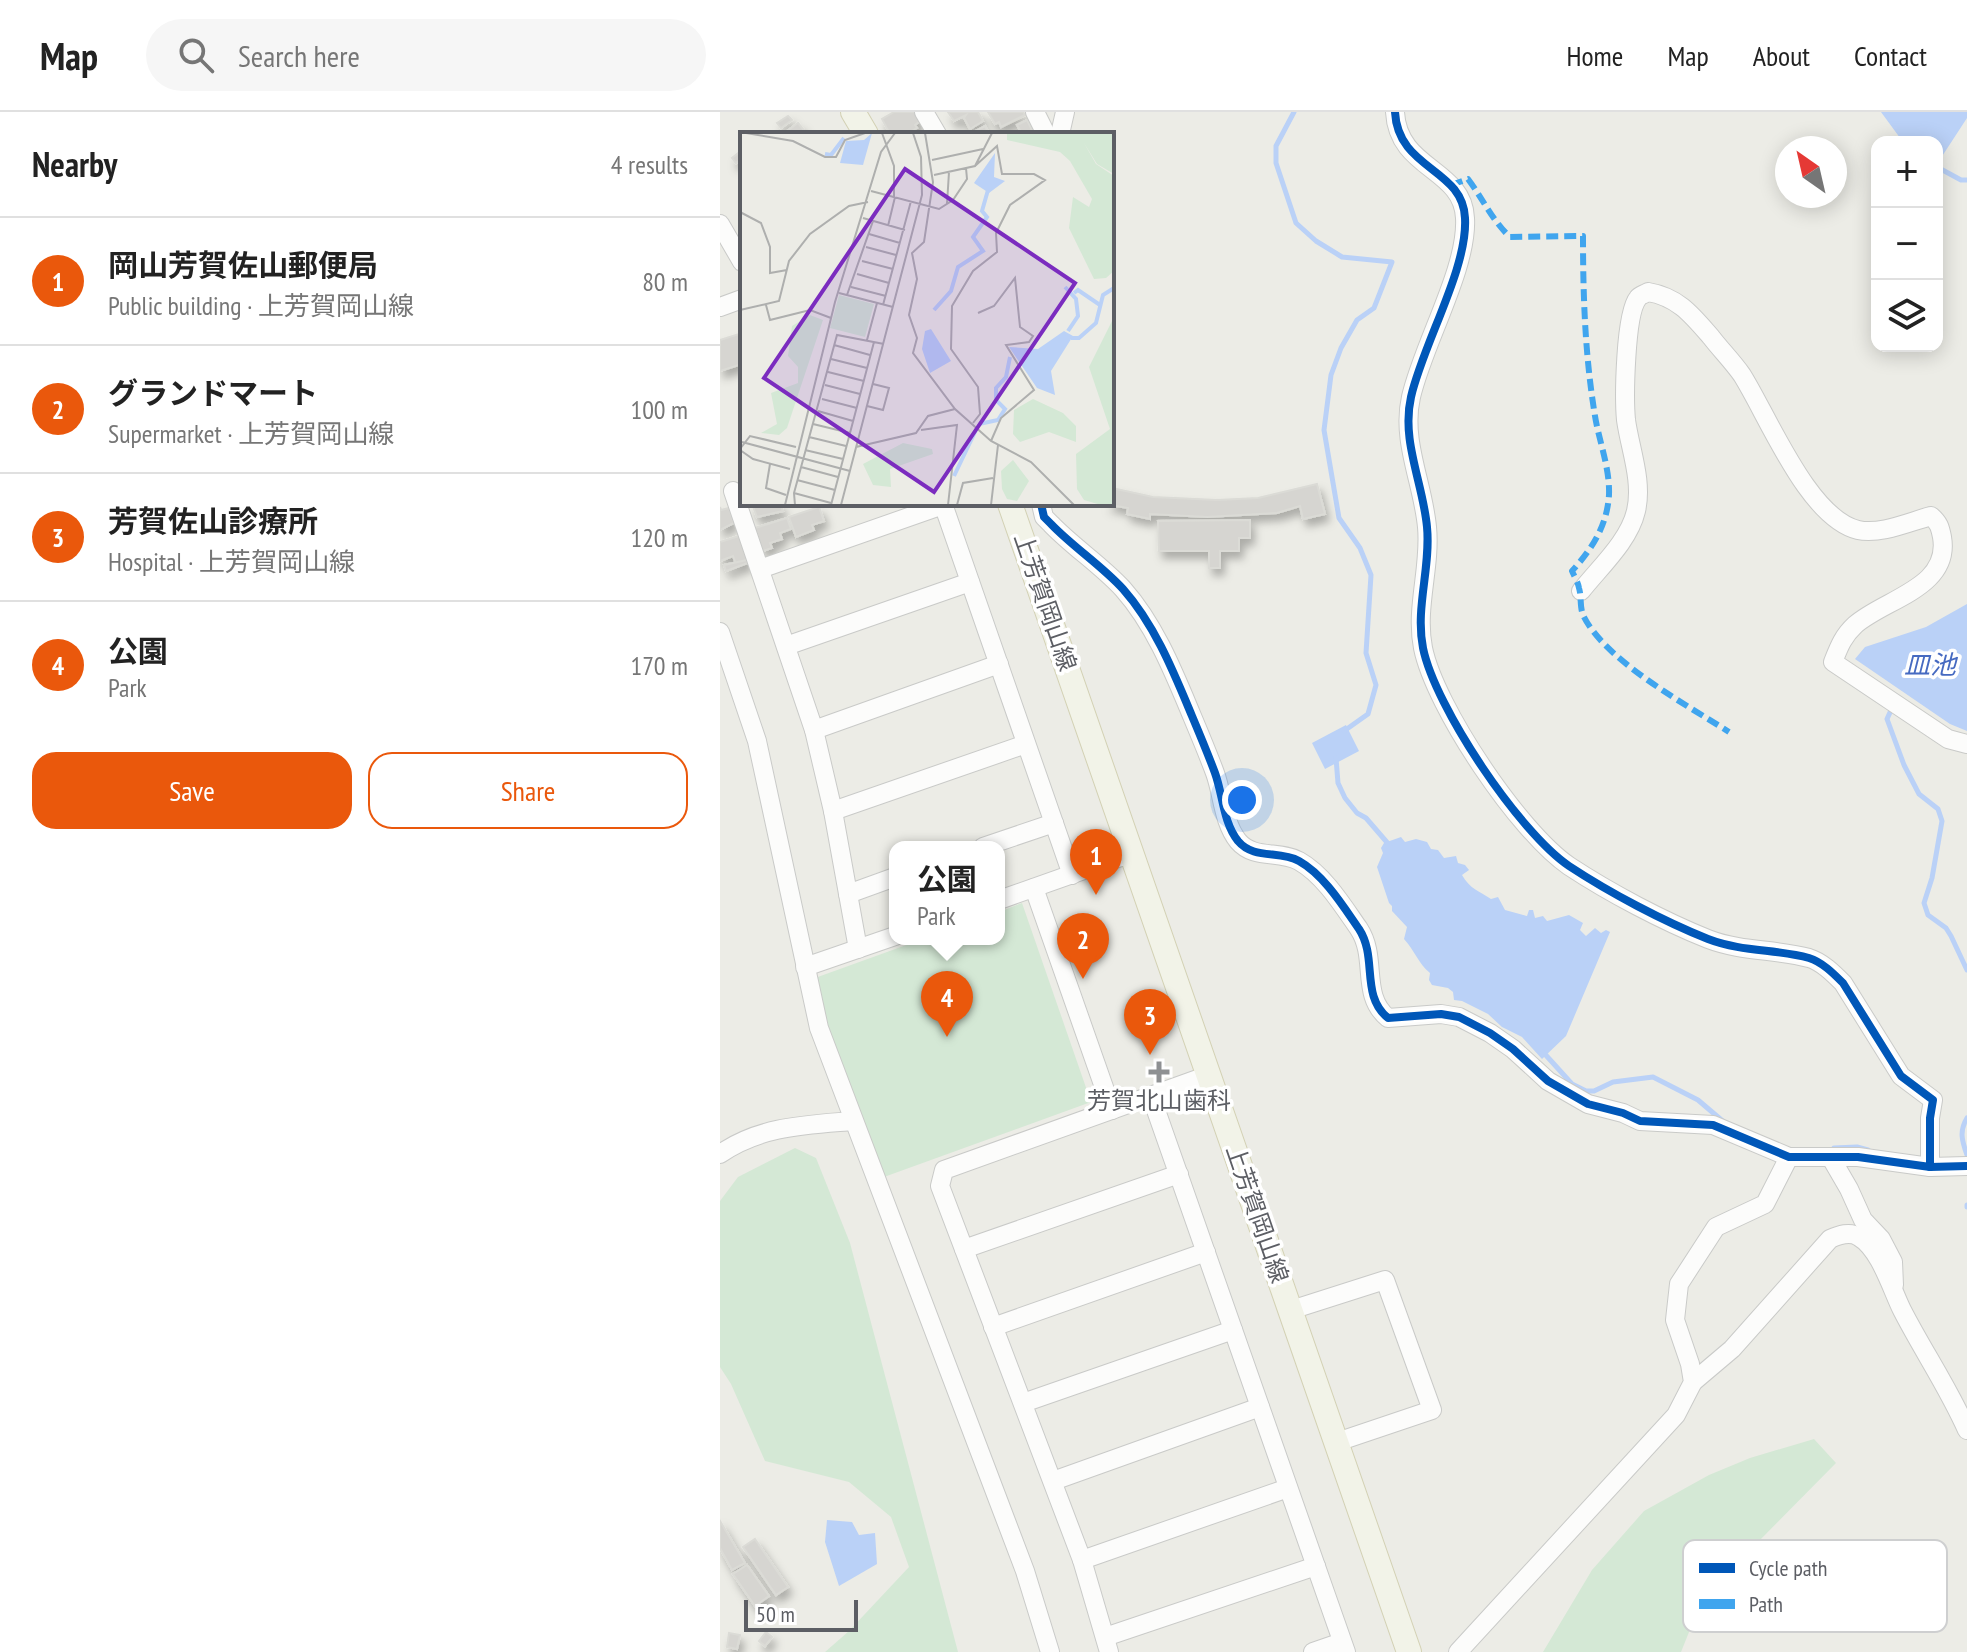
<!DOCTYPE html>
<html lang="en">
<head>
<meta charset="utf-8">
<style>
	body { margin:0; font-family:"PT Sans Narrow","Noto Sans JP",sans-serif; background:#f6f6f6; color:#222 }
	.controls { position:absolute; right:24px; top:24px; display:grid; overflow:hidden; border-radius:16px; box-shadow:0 4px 20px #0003 }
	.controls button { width:72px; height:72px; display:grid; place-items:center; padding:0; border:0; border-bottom:2px solid #e0e0e0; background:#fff; color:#222; font:40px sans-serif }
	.compass { position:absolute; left:1055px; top:24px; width:72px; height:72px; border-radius:50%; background:#fff; box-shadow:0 4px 20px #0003; rotate:326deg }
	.scale { position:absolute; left:24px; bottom:20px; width:114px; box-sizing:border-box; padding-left:8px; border:4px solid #5c5e64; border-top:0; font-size:22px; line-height:28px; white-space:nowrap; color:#5c5e64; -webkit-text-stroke:6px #fff; paint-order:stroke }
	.you { position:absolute; left:522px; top:688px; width:28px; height:28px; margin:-20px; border:6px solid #fff; border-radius:50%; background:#1a73e8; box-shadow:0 0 0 12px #1a73e833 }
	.badge { display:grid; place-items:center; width:52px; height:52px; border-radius:50%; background:#ea580c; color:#fff; font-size:26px; font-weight:700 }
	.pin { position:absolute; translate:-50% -66px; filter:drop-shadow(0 2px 4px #0008) }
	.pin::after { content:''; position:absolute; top:42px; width:28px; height:24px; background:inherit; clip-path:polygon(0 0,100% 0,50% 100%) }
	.popup { position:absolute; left:169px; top:729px; width:116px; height:104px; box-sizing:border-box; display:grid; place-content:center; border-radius:16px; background:#fff; filter:drop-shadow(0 2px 6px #0005); font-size:26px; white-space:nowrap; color:#767676 }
	.popup b { font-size:30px; color:#222 }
	.popup::after { content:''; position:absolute; left:50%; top:100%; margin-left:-16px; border:16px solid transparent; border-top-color:#fff }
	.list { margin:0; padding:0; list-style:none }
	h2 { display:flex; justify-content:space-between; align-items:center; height:104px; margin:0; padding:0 32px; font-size:34px }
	h2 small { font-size:26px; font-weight:400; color:#767676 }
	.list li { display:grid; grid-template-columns:52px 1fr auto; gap:24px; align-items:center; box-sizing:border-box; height:128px; padding:0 32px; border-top:2px solid #e0e0e0 }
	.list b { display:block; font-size:30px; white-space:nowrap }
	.list p { margin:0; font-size:26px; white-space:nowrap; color:#767676 }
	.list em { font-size:26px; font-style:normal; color:#767676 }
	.actions { display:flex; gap:16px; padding:24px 32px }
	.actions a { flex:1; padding:18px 0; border:2px solid #ea580c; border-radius:24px; text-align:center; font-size:28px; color:#ea580c }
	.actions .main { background:#ea580c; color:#fff }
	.icon { flex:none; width:44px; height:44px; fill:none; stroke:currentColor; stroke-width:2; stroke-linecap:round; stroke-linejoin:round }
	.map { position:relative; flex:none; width:1247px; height:1540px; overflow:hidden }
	header { display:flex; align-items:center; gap:48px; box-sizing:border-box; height:112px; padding:0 40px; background:#fff; border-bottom:2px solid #e0e0e0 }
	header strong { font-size:38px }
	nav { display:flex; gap:44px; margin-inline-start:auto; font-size:28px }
	.search { width:560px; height:72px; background:#f6f6f6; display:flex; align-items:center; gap:20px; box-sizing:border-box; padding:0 28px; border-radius:44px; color:#767676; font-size:30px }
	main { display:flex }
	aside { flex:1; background:#fff }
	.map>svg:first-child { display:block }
	.green { fill:#d4e8d5 }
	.water { fill:#bad1f7 }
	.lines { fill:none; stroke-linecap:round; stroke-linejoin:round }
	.stream { stroke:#bad1f7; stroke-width:5 }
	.building { fill:#d6d5d1; stroke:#dbdbd6; stroke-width:2; filter:url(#shadow) }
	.minor-casing { stroke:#c9cac8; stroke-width:20 }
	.major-casing { stroke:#d3d1b4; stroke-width:26 }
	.minor { stroke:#fcfcfb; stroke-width:18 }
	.major { stroke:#f2f3e8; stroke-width:24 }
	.quiet { stroke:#40a5ee; stroke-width:6; stroke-dasharray:12 6; stroke-linecap:butt }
	.cycleway-casing { stroke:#fff; stroke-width:13 }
	.cycleway { stroke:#0057b8; stroke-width:8 }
	.poi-dot { fill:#8e9092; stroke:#fff; stroke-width:3 }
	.labels { text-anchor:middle; stroke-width:7; stroke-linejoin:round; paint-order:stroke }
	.street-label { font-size:24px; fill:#5c5e64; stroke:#fff }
	.poi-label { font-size:24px; fill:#5c5e64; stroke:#fff }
	.water-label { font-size:26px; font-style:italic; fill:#466ac1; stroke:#fff }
	.inset-river { fill:none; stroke:#bad1f7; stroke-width:4 }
	.inset-road { fill:none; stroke:#aeafae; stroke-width:2 }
	.view { fill:#7b2cbf; fill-opacity:0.15; stroke:#7b2cbf; stroke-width:4 }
	.inset-edge { fill:none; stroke:#5c5e64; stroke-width:4 }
	.key { fill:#fff; stroke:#cecfd0; stroke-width:2 }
	.key-label { font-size:22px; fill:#5c5e64 }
</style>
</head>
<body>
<header>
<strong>Map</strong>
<div class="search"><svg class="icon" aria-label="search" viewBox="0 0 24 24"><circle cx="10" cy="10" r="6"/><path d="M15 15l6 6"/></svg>Search here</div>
<nav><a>Home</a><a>Map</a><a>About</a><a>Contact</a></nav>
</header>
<main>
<aside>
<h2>Nearby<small>4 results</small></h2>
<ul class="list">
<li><span class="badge">1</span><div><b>岡山芳賀佐山郵便局</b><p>Public building · 上芳賀岡山線</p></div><em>80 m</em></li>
<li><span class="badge">2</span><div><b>グランドマート</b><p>Supermarket · 上芳賀岡山線</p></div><em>100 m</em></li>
<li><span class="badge">3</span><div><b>芳賀佐山診療所</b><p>Hospital · 上芳賀岡山線</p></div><em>120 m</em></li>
<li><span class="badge">4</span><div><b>公園</b><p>Park</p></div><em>170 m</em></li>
</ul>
<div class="actions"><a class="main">Save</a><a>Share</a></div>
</aside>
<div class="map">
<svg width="1247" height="1540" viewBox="0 0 1247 1540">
	<defs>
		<filter id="shadow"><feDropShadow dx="4" dy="7" stdDeviation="4" flood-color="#0004"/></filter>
	</defs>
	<rect width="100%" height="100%" fill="#ecece6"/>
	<g class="green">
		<path d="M302 791 371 990 164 1065 109 922 95 866 203 827H279V800Z"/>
		<path d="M75 1036 96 1046 130 1131 238 1540H105L129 1519 189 1455 171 1405 129 1370 45 1349 11 1272 0 1255V1089L18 1065Z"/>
		<path d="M1094 1327 1116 1351 1038 1430 973 1510 961 1540H823L872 1458 924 1399 989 1363 1030 1346Z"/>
	</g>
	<g class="water">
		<path d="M1161 0H1247V6L1217 52V30H1183Z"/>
		<path d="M1247 492V619L1230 612 1135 547 1145 535 1206 515Z"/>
		<path d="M626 613 639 639 605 657 592 631Z"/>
		<path d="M681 725 685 730 696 727 707 730 711 737 718 738 724 746 736 744 738 751 745 753 749 758 742 763C750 777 759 779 771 787L778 785 785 798 807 804 809 798H813L815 806 823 804 827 809 849 803 863 811 860 818 866 824 875 816 881 821 886 818 890 820 846 924 822 947 802 925 782 915 768 902 742 889 734 888 733 880 728 876 712 873 709 868 710 861C698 851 695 839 684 827L687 815 672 799V794L669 791 657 755 663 741 661 736 664 731Z"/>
		<path d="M107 1408 132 1410 139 1423 155 1421 157 1452 119 1474 105 1430Z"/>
	</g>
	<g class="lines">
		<g class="stream">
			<path d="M574 0 556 34V51L576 111 596 129 622 145 672 150 654 196 637 208 621 236 611 263 604 318 619 406 640 436 651 463 646 541 656 573 648 602 624 619"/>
			<path d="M1217 55 1241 68H1247"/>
			<path d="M1172 596 1167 607 1184 653 1199 682 1218 697 1222 709 1212 766 1204 791 1208 803 1226 816 1231 824 1247 858"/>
			<path d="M616 646 618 671 625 686 637 701 646 706 671 735"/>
			<path d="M823 940 852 972 866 979H874L893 970 933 965 978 988 1005 1011"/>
			<path d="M1247 1006C1239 1019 1242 1029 1247 1043"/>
			<path d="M1114 1036 1137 1035 1148 1038"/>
			<path d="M1247 1093V1095"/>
		</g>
	</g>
	<g class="building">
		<path d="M174 0H195L200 9 195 13 197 16 187 22 184 19 170 22 162 7Z"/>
		<path d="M228 0H258L263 9 250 17 244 6 246 3 234 9Z"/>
		<path d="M268 0H303L305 3 281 15 279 10 275 12Z"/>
		<path d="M68 4 72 8 61 16 57 11Z"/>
		<path d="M307 8 312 18 302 22 297 13Z"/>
		<path d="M78 11 87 22H63Z"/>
		<path d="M265 14 269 22H250Z"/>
		<path d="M22 38V46L16 51 12 46Z"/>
		<path d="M22 221V252L0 259V228Z"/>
		<path d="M597 372 605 402 583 407 580 394 557 401 487 405 430 402V407L407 402 408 396 385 392H392V376L433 385 497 388 538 386Z"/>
		<path d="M32 392H60L63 399 37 405Z"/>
		<path d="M0 395 1 398 9 396 14 411 0 418Z"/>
		<path d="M99 395 104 409 92 413 94 418 76 425 69 405Z"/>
		<path d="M67 406 71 417 60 421 62 427 50 431 52 436 43 439 35 416Z"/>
		<path d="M530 408V426H519V439H500V456H489V439H439L438 409Z"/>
		<path d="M19 424 28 448 16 452 13 444 0 449V430Z"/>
		<path d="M27 448 28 451 6 459 4 453Z"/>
		<path d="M0 1409 25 1451 12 1458 0 1436Z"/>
		<path d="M35 1427 68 1475 56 1483 23 1435Z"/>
		<path d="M27 1453 49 1484 35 1494 13 1462Z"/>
		<path d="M46 1520 52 1525 45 1534 39 1529Z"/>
		<path d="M9 1521 20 1523 17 1537 7 1535Z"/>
	</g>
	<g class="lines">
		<defs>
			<g id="minor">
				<path d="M204 0 217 22"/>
				<path d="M315 0 326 22"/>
				<path d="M675 0C678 58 743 56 745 106 748 156 703 232 691 285 681 329 703 371 707 415 711 455 695 496 703 536 715 595 799 720 849 754 890 781 943 809 988 827 1022 840 1056 837 1089 846 1102 850 1113 861 1123 871L1181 964 1213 988 1210 1006V1055"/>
				<path d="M340 22 345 0"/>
				<path d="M0 112 22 150"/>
				<path d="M0 195 22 187"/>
				<path d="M13 379 94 618 113 699 138 837"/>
				<path d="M223 392 352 763"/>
				<path d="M321 392 324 405 331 412C353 435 381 453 403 477 435 513 454 561 472 604 480 623 488 642 495 661 503 683 503 710 518 729 534 748 559 738 579 749 604 763 623 794 639 817 658 846 640 883 668 906L721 902 739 905 770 921 793 937 828 969 868 992 903 1001 920 1009 993 1013 1069 1045H1138L1210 1055 1247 1054"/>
				<path d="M40 457 223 393"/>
				<path d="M861 479C880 455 909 429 916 399 923 369 910 337 906 308 904 286 905 202 918 186 920 183 925 182 928 180 958 185 972 203 991 225 1001 238 1013 250 1022 263 1048 304 1088 406 1138 418 1160 423 1189 410 1211 404 1219 411 1220 415 1222 425 1231 476 1164 487 1135 513 1123 524 1119 535 1113 550L1228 627 1247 632"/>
				<path d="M0 520 37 629 99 916 305 1459 330 1540"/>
				<path d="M66 534 250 470"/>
				<path d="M94 618 279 552"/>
				<path d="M113 699 306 632"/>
				<path d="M263 735 334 711"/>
				<path d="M314 776 392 998"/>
				<path d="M128 782 175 765"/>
				<path d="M279 788 412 741"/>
				<path d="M85 855 175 824"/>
				<path d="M431 984 626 1540"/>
				<path d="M0 1042C40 1014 86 1013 133 1009"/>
				<path d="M1111 1046 1129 1077 1143 1108 1161 1127 1173 1150 1174 1173"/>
				<path d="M244 1137 459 1062"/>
				<path d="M571 1198 665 1168 712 1298 617 1330"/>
				<path d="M273 1215 486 1140"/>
				<path d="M973 1270 1012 1237 1110 1127C1119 1123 1130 1119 1139 1125 1160 1137 1172 1178 1182 1198 1203 1239 1228 1275 1247 1318"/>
				<path d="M303 1291 513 1218"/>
				<path d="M333 1369 540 1295"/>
				<path d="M362 1448 568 1376"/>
				<path d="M385 1525 596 1454"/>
				<path d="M389 1540 362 1448 220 1074 224 1058 489 963"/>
				<path d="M593 1540 622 1530"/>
				<path d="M738 1540 956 1303 973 1270 970 1252 955 1208 959 1172 996 1115 1045 1092 1069 1045"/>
			</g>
			<g id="major">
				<path d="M133 0 146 22"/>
				<path d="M290 392 689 1540"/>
			</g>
		</defs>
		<use href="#minor" class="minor-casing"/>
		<use href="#major" class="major-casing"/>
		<use href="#minor" class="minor"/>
		<use href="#major" class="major"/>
		<path class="quiet" d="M731 73 748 67C763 87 772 108 790 125L863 124C863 184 865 244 875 304 879 329 890 356 889 383 887 414 872 437 852 459 854 464 858 470 859 476 862 486 859 495 864 505 887 550 967 593 1009 620"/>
		<defs>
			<g id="cycleway">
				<path d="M675 0C678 58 743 56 745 106 748 156 703 232 691 285 681 329 703 371 707 415 711 455 695 496 703 536 715 595 799 720 849 754 890 781 943 809 988 827 1022 840 1056 837 1089 846 1102 850 1113 861 1123 871L1181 964 1213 988 1210 1006V1055"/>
				<path d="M321 392 324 405 331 412C353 435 381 453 403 477 435 513 454 561 472 604 480 623 488 642 495 661 503 683 503 710 518 729 534 748 559 738 579 749 604 763 623 794 639 817 658 846 640 883 668 906L721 902 739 905 770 921 793 937 828 969 868 992 903 1001 920 1009 993 1013 1069 1045H1138L1210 1055 1247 1054"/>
			</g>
		</defs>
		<use href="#cycleway" class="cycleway-casing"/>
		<use href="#cycleway" class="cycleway"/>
	</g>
	<path class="poi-dot" d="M435 948h8v8h8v8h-8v8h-8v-8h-8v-8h8z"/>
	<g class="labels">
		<g class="street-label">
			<text transform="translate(325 490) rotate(71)" y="8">上芳賀岡山線</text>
			<text transform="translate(537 1102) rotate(71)" y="8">上芳賀岡山線</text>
		</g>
		<g class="poi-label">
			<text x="439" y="997">芳賀北山歯科</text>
		</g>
		<g class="water-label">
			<text x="1210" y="562">皿池</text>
		</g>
	</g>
	<g transform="translate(20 20)">
		<rect width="374" height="374" fill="#ecece6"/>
		<path d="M267 1H374V42L357 32 344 11 356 32 374 44V139L366 146 354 147 329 96 333 65 349 75 352 67 330 29 320 20 267 8ZM99 163 134 172 125 205 90 196ZM70 183 83 188 47 296 39 303 21 301 37 292 31 261 58 251V235L48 224 52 194ZM374 185V373H361L344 368 337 357 336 322 370 297 349 235ZM293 267 323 281 336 294V310L309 300 280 310 273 302 274 278ZM163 311 192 317 193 322 150 337 151 355 133 353 123 332ZM273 328 289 349 277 369 267 367 262 357 261 339Z" fill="#d4e8d5"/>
		<path d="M132 1 123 33 100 31 106 9 124 8ZM255 21 254 45 265 49 249 61 234 51ZM191 197 211 229 190 241 182 217 185 199ZM324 199 333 204 311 239 315 263 297 256 269 215 298 217Z" fill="#bad1f7"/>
		<path class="inset-river" d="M85 22 91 23 104 6M325 155 336 167 338 184 328 199M334 161 338 158 360 173M194 178 211 159 218 135 243 119 233 105 247 85 242 79 248 58M331 206H339L356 191 363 163 374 156M239 292 258 288 265 277 256 268V256L266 245 270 225M214 344 236 298"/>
		<path class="inset-road" d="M6 1 53 9 85 25H96L105 8 125 1M142 1 154 34V65M185 1 193 50 184 110 172 121 177 147 169 183 177 206 173 221 215 277 251 309 291 330 334 373M192 28 243 17M194 43 235 34 252 1M131 59 199 77 213 68 227 47 226 36M207 72 209 40M0 80 21 91 30 115V141L47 138M123 86 165 98M148 94 155 65M129 102 160 111M126 115 156 123M122 129 153 137M117 142 149 151M111 155 146 164M99 161 153 175M107 163 133 89M26 173 30 188 70 178 91 186M143 173 171 69M0 178 39 169 49 129 70 102 109 74 128 70M238 181 254 174 275 146 280 195 293 204 289 210 266 213 294 258 261 286 251 309M127 208 137 171M94 213 130 223M91 227 127 236M88 240 124 249M85 253 120 262M82 267 117 276M127 274 143 278 149 256 133 252M78 279 113 289M233 291 240 282 238 255 211 217 212 174 233 139 257 120 256 101 270 73 305 48 294 42H262L257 14 235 34M73 292 110 301M181 298 217 293 208 373M69 305 106 314M2 310 110 339M116 315 176 301 188 284 215 277M0 317 10 304 56 315M0 318 13 327 50 337M65 318 103 327M30 332 26 356 46 363M61 335 98 345M57 348 95 358M54 361 91 371M45 373 95 170 141 20 155 1M55 373 54 361 97 203 144 212M91 373 134 210M101 373 182 63 181 25 173 1M217 373 223 351 253 346M251 373 258 313"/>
		<path class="view" d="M165 37 335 151 194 360 24 246Z"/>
		<rect width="374" height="374" class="inset-edge"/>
	</g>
	<rect x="963" y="1428" width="264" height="92" rx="12" class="key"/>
	<rect x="979" y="1451" width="36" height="10" fill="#0057b8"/>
	<rect x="979" y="1487" width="36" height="10" fill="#40a5ee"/>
	<g class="key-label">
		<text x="1029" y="1464">Cycle path</text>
		<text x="1029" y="1500">Path</text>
	</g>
</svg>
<div class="controls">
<button>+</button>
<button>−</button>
<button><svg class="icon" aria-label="layers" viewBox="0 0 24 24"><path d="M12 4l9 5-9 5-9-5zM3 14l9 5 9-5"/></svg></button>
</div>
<svg class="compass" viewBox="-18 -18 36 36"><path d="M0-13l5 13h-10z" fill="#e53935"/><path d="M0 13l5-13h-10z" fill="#767676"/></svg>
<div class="scale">50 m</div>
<div class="you"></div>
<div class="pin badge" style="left:376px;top:783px">1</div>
<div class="pin badge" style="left:363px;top:867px">2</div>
<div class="pin badge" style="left:430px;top:943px">3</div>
<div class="pin badge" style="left:227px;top:925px">4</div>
<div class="popup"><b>公園</b>Park</div>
</div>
</main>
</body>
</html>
